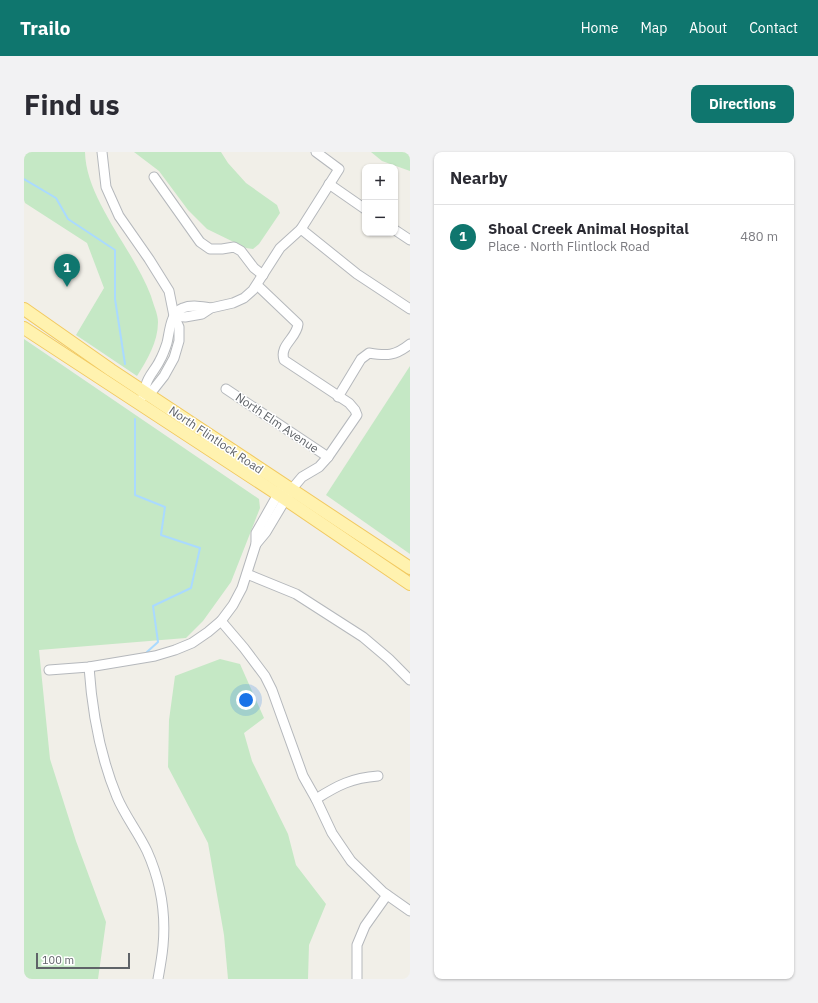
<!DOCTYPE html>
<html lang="en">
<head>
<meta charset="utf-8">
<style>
	body { margin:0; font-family:"IBM Plex Sans",sans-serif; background:#f2f2f3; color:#2b2b33 }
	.controls { position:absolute; right:12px; top:12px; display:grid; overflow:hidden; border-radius:8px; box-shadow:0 1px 3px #0004 }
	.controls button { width:36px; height:36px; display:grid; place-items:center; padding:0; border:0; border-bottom:1px solid #e1e1e2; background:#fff; color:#2b2b33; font:20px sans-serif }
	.scale { position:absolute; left:12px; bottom:10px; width:94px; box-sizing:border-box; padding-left:4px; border:2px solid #5f6368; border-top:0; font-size:11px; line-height:14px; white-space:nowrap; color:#5f6368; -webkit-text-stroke:3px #fff; paint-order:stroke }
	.you { position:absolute; left:222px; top:548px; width:14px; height:14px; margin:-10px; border:3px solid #fff; border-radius:50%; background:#1a73e8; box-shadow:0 0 0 6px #1a73e833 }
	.badge { display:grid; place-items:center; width:26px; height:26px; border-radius:50%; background:#0f766e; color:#fff; font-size:13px; font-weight:700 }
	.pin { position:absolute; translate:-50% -33px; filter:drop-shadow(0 1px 2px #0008) }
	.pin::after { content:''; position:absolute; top:21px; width:14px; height:12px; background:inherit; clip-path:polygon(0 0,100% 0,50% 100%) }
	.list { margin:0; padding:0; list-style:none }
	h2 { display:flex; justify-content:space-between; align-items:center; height:52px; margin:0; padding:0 16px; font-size:17px }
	h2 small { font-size:13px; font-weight:400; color:#7c7c81 }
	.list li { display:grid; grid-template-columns:26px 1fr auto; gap:12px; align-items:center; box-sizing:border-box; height:64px; padding:0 16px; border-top:1px solid #e1e1e2 }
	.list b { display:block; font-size:15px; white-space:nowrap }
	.list p { margin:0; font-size:13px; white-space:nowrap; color:#7c7c81 }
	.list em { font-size:13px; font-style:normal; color:#7c7c81 }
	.map { position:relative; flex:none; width:386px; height:827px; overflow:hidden; border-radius:8px }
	header { display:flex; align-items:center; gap:24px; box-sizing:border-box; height:56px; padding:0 20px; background:#0f766e; color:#fff }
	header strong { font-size:19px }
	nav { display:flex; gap:22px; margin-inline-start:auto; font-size:14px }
	.intro { display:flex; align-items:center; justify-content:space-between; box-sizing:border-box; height:96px; padding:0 24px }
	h1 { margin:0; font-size:28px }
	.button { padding:10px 18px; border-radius:8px; background:#0f766e; color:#fff; font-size:14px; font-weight:700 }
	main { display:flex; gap:24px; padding:0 24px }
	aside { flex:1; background:#fff; border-radius:8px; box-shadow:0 1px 3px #0004 }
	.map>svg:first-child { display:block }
	.green { fill:#c5e8c5 }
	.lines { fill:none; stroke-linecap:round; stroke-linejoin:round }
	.stream { stroke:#aadaff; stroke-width:2 }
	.minor-casing { stroke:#b5b8bc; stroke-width:11 }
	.major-casing { stroke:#f2c960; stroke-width:14 }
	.minor { stroke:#fff; stroke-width:9 }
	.major { stroke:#fff2af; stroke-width:12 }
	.labels { text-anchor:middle; stroke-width:3; stroke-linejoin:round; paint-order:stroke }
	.street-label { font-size:12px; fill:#5f6368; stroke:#fff }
</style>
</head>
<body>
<header>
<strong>Trailo</strong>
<nav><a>Home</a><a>Map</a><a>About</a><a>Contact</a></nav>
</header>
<div class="intro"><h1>Find us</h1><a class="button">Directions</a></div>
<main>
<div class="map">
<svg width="386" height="827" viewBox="0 0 386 827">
	<rect width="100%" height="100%" fill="#f1efe8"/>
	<g class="green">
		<path d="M0 0H61C62 48 110 98 127 144 129 152 134 162 134 170 134 190 123 208 113 224L52 183 80 136 63 91 1 51 0 48Z"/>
		<path d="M110 0H197L204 11 222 31 253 53 256 61 235 92 229 97 222 96 183 77 164 58 135 19Z"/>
		<path d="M347 0H386V19L358 9Z"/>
		<path d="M0 187 235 347 236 356 207 430 179 469 162 486 15 498 26 607 52 689 82 770 74 827H0Z"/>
		<path d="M386 214V402L302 343Z"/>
		<path d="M196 507 216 512 240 566 220 581 228 609 264 682 272 713 302 752 285 793 284 827H204L200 783 184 691 144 615 145 568 151 524Z"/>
	</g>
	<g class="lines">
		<g class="stream">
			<path d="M0 27 32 46 44 67 91 98V147L101 212"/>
			<path d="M111 267V343L141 355 137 383 176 396 167 436 129 454 134 490 123 500"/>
		</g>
		<defs>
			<g id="minor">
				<path d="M78 0 82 35 95 64 125 107 145 139 150 164 155 175V189L150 206 140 224 129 238 122 240"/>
				<path d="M130 25 176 90 186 97H198L210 95 217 99 230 116 239 123"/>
				<path d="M305 32 341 57"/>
				<path d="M277 77 333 122 386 157"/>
				<path d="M371 78 386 88"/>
				<path d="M150 164 161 165 178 162 187 156 209 151 220 146 229 138 256 96 277 77 315 17 292 0"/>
				<path d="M202 237 304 305"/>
				<path d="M119 244C122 240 120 237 122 233 124 224 132 217 136 208 139 203 141 197 143 191 146 179 146 161 159 156 168 152 179 155 187 156"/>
				<path d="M314 245 337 207 345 201C363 204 371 204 386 192"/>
				<path d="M232 392 242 380 267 338 278 325 295 315 304 305 333 263 331 258 325 251 260 208C255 193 273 186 274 172L233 133"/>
				<path d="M223 422 272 442 339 485 365 507 386 528"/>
				<path d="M197 469 220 496 241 524 248 538 279 624 292 647 308 681 327 709 359 740 386 759"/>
				<path d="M65 515C68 559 76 604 93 645 101 664 114 680 123 699 136 728 142 762 139 794 138 805 136 816 134 827"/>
				<path d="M25 518 65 515 131 504 151 498 168 491 184 480 197 469 209 453 218 436 232 392V381L257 337"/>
				<path d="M292 647C314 633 328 626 354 624"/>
				<path d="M333 827V793L341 774 363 743"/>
			</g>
			<g id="major">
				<path d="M0 157 87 218 386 416"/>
				<path d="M0 176 261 347 386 432"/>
			</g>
		</defs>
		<use href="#minor" class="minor-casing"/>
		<use href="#major" class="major-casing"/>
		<use href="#minor" class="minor"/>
		<use href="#major" class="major"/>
	</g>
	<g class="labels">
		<g class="street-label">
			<text transform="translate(253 271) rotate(34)" y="4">North Elm Avenue</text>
			<text transform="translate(192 288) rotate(34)" y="4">North Flintlock Road</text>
		</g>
	</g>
</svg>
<div class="controls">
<button>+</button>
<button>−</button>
</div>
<div class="scale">100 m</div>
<div class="you"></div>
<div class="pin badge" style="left:43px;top:135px">1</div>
</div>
<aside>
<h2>Nearby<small></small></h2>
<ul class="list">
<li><span class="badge">1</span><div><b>Shoal Creek Animal Hospital</b><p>Place · North Flintlock Road</p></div><em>480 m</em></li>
</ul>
</aside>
</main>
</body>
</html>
